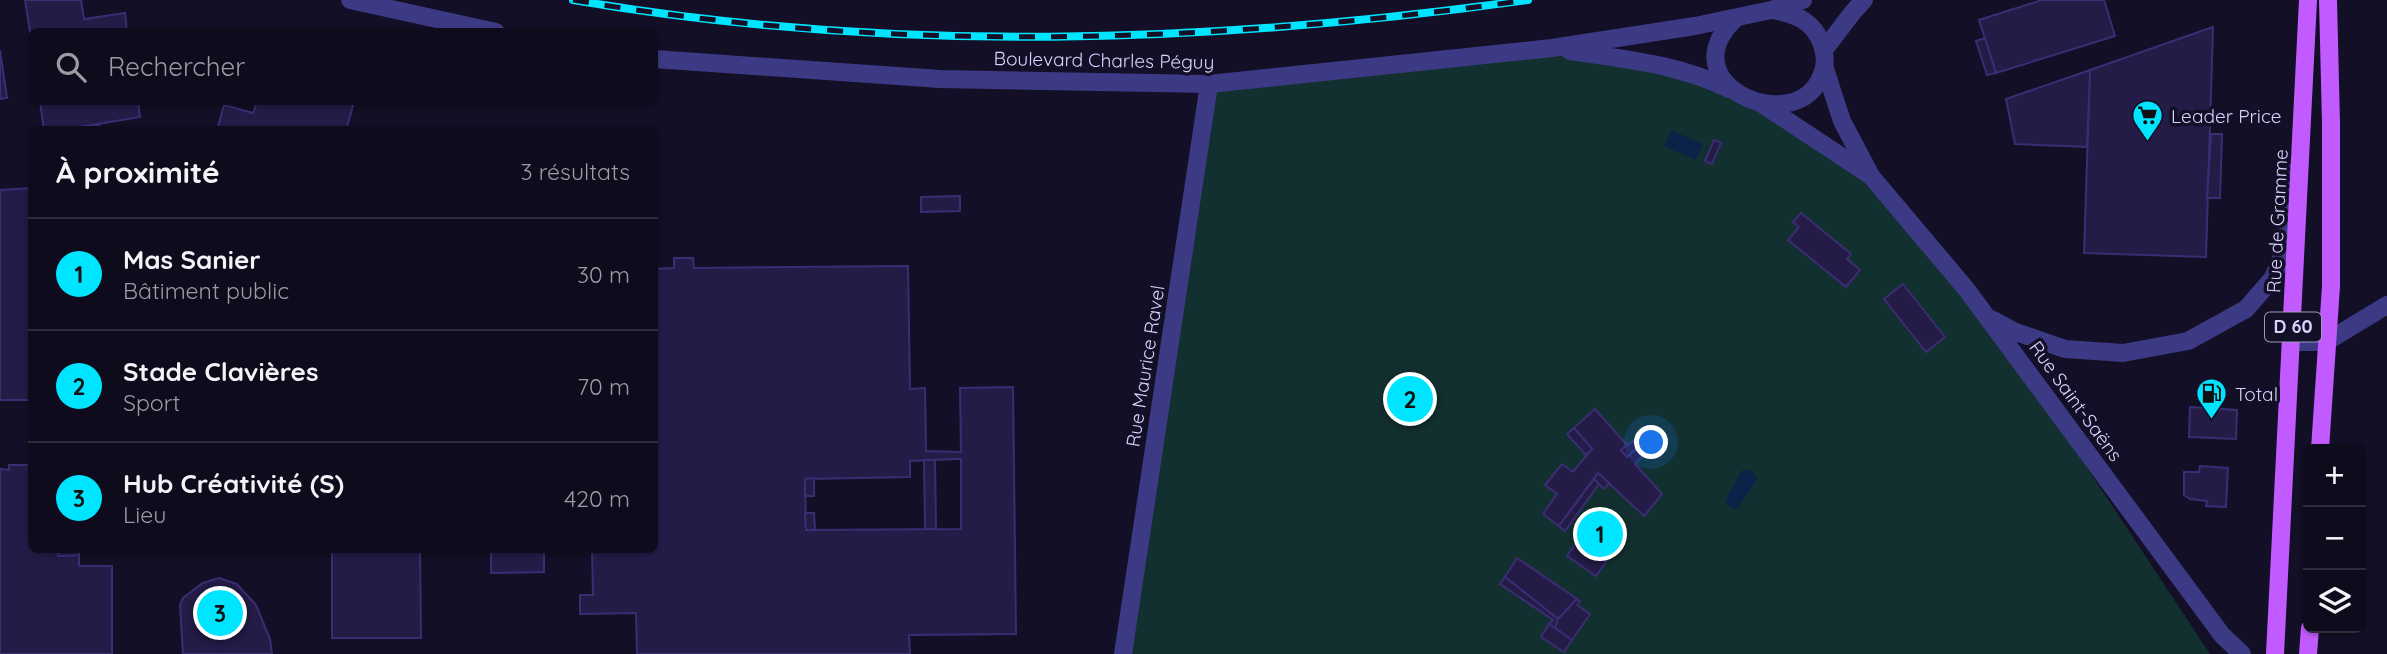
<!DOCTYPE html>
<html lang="fr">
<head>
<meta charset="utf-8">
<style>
	body { margin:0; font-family:Quicksand,sans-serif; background:#1c1929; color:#f1f3f6 }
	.controls { position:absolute; right:21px; bottom:21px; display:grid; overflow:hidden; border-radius:10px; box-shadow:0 2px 5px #0004 }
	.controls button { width:63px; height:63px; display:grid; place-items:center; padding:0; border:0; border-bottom:2px solid #2e2b3b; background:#0e0b1c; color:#f1f3f6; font:35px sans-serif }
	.you { position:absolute; left:1652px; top:443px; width:24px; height:24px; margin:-18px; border:5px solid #fff; border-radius:50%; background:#1a73e8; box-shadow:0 0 0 10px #1a73e833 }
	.badge { display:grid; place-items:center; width:46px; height:46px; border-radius:50%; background:#00e5ff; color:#111; font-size:23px; font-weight:700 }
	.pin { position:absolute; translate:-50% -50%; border:4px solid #fff; box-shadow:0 2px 7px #0006 }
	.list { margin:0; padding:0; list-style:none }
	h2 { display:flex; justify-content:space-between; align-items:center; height:91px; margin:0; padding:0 28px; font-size:30px }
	h2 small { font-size:23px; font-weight:400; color:#9b9ba3 }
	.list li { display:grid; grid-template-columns:46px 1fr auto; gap:21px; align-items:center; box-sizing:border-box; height:112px; padding:0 28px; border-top:2px solid #2e2b3b }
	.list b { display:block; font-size:26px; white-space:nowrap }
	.list p { margin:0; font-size:23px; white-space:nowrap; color:#9b9ba3 }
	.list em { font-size:23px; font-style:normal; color:#9b9ba3 }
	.icon { flex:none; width:38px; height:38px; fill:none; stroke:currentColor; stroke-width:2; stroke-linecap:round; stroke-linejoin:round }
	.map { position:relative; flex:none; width:2387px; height:654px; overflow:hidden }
	.search { position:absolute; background:#0e0b1c; box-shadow:0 2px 5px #0004; left:28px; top:28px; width:630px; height:77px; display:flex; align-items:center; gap:18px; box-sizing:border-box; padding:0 24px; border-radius:10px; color:#9b9ba3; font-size:26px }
	.panel { position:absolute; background:#0e0b1c; box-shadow:0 2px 5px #0004; left:28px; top:126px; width:630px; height:427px; border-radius:10px }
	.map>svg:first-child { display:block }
	.green { fill:#12302f }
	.water { fill:#0c2248 }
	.building { fill:#241b47; stroke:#3b2d73; stroke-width:2; fill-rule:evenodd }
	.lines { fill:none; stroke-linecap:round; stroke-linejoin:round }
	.street { stroke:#3d3a85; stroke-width:18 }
	.primary { stroke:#c25bff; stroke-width:18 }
	.rail-casing { stroke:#00e5ff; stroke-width:8 }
	.rail { stroke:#130f26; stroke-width:5; stroke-dasharray:16; stroke-linecap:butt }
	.labels { text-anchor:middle; stroke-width:7; stroke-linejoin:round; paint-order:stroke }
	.shield { fill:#130f26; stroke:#9e99be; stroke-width:2 }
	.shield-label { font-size:18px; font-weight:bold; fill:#d9d4ff }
	.street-label { font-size:19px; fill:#d9d4ff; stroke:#130f26 }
	.poi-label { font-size:19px; fill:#d9d4ff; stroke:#130f26; text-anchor:start }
</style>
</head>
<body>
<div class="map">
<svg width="2387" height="654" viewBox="0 0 2387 654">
	<rect width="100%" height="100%" fill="#130f26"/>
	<path class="green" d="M1552 48 1652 63 1762 104 1871 176 1987 316 2210 654H1123L1209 84Z"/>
	<g class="water">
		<path d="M1671 130 1703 144 1696 160 1664 146Z"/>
		<path d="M1748 469 1754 473 1757 479 1737 510 1725 503 1726 500 1741 471Z"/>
	</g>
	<g class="building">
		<path d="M25 0H81L84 19 125 13 127 32H32V45Z"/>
		<path d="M2042 0H2104L2115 36 1996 73 1979 20Z"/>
		<path d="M2213 27 2206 257 2084 253 2090 70Z"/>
		<path d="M1985 38 1996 73 1987 75 1976 41Z"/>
		<path d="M0 50 7 98 0 99Z"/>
		<path d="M2090 70 2087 147 2015 144 2006 99Z"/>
		<path d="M40 102H138L140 117 62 130H44Z"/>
		<path d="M257 102H354L347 127 344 130H217L224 105 253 113Z"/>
		<path d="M99 124 100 130H62Z"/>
		<path d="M2211 134H2222L2220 198H2207Z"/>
		<path d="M1714 140 1721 143 1712 164 1705 161Z"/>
		<path d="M32 188V400H0V190Z"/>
		<path d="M960 196V211L921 212V197Z"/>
		<path d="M1801 213 1851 254 1847 259 1860 270 1846 287 1788 240 1799 227 1793 222Z"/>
		<path d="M674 258H693L694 268 908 266 910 389 925 388 926 451 961 452 960 388 1013 387 1016 634 909 635 910 654H637L636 613 580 614V595H593L592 550H654V269L674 268ZM957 459H961V529L806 530 805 479 910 477V461Z"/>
		<path d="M1903 284 1945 337 1926 352 1884 299Z"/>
		<path d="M2190 407 2237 410 2236 439 2189 437Z"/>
		<path d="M1595 409 1627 445 1621 450 1627 457 1638 447 1645 454 1635 464 1662 494 1644 516 1598 473 1559 526 1543 514 1557 494 1545 485 1562 464 1573 472 1592 449 1574 428Z"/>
		<path d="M1574 428 1592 449 1586 455 1567 434Z"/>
		<path d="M1633 441 1638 447 1627 457 1621 450Z"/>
		<path d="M924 460H935L936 529H925Z"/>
		<path d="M9 465H32V550H59L58 556 79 555V566H112V654H0V469L9 470Z"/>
		<path d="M2200 466 2228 468 2226 507 2206 506 2207 501 2190 499 2184 495V472H2199Z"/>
		<path d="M1598 473 1609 483 1604 489 1594 479Z"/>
		<path d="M814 478V496H805V479Z"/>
		<path d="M1594 479 1599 484 1565 531 1559 526Z"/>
		<path d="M805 513H814L815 530H806Z"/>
		<path d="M1581 536 1610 556 1596 576 1567 556Z"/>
		<path d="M59 550H79V555L58 556Z"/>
		<path d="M332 550H420L421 638H332Z"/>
		<path d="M491 550H544V572L491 573Z"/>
		<path d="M1517 558 1577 599 1558 619 1505 577Z"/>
		<path d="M1505 577 1558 619 1555 628 1549 624 1553 620 1500 584Z"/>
		<path d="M219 578 237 584 256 605 270 639 272 654H183L180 605 183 598 203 583Z"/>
		<path d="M1577 599 1580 601 1577 605 1590 614 1572 640 1555 628 1558 619Z"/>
		<path d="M1549 624 1572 640 1564 652 1541 637Z"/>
	</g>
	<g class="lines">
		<g class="street">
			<path d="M350 0 496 32"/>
			<path d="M1736 18C1668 82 1788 137 1819 81 1825 69 1827 59 1822 45 1814 21 1797 15 1773 10"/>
			<path d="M1824 50 1853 12 1864 0"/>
			<path d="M1570 51C1624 59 1679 64 1729 89"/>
			<path d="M654 59 940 79 1209 84 1552 48 1695 26 1771 10 1803 0"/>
			<path d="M1825 69 1842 121 1871 176 1967 290 2222 635 2242 654"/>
			<path d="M1762 104 1868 174"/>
			<path d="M1993 320 2013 331 2065 349 2123 353 2188 341 2246 309 2273 278 2284 251 2292 171"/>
			<path d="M2292 342H2326L2387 305"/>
			<path d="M1123 654 1209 84"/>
		</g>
		<g class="primary">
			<path d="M2320 449 2331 286V123L2328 0"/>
			<path d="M2275 654 2308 0"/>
			<path d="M2308 654 2310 628"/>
		</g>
		<defs>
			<path id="rail" d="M573 0C890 54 1212 44 1528 0"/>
		</defs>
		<use href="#rail" class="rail-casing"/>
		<use href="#rail" class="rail"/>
	</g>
	<defs>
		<symbol id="supermarket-pin" viewBox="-11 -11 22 30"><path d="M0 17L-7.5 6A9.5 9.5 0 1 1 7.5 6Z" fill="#00e5ff" stroke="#130f26"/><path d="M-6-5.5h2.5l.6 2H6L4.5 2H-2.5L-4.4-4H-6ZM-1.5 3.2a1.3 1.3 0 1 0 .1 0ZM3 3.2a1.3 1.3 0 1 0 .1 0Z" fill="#111"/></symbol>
		<symbol id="fuel-pin" viewBox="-11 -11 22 30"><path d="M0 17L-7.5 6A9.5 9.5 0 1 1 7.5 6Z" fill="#00e5ff" stroke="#130f26"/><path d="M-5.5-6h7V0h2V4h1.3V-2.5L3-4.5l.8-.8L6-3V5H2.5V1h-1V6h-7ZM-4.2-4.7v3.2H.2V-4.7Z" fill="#111"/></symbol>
	</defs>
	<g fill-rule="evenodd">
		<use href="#supermarket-pin" x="2130" y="98" width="35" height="47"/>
		<use href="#fuel-pin" x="2194" y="376" width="35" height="47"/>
	</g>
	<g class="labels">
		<rect class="shield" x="2265" y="312.5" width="56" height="29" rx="5"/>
		<g class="shield-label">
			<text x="2293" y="333">D 60</text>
		</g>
		<g class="street-label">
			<text transform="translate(1104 60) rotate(1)" y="7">Boulevard Charles Péguy</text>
			<text transform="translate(2277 221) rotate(-87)" y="7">Rue de Gramme</text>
			<text transform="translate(1145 366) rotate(-81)" y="7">Rue Maurice Ravel</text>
			<text transform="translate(2076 401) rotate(54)" y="7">Rue Saint-Saëns</text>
		</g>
		<g class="poi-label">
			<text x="2171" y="123">Leader Price</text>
			<text x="2235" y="401">Total</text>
		</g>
	</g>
</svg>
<div class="controls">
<button>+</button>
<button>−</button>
<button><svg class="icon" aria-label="layers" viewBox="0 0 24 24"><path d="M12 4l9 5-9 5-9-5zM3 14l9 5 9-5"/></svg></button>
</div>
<div class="you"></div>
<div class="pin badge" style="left:1600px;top:534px">1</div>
<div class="pin badge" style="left:1410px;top:399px">2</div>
<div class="pin badge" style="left:220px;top:613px">3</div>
<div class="search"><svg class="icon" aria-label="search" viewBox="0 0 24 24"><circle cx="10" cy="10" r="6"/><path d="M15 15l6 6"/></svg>Rechercher</div>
<section class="panel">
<h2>À proximité<small>3 résultats</small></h2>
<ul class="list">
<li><span class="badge">1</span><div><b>Mas Sanier</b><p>Bâtiment public</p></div><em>30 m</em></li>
<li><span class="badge">2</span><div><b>Stade Clavières</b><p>Sport</p></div><em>70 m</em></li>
<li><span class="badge">3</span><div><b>Hub Créativité (S)</b><p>Lieu</p></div><em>420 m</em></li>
</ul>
</section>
</div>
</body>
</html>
